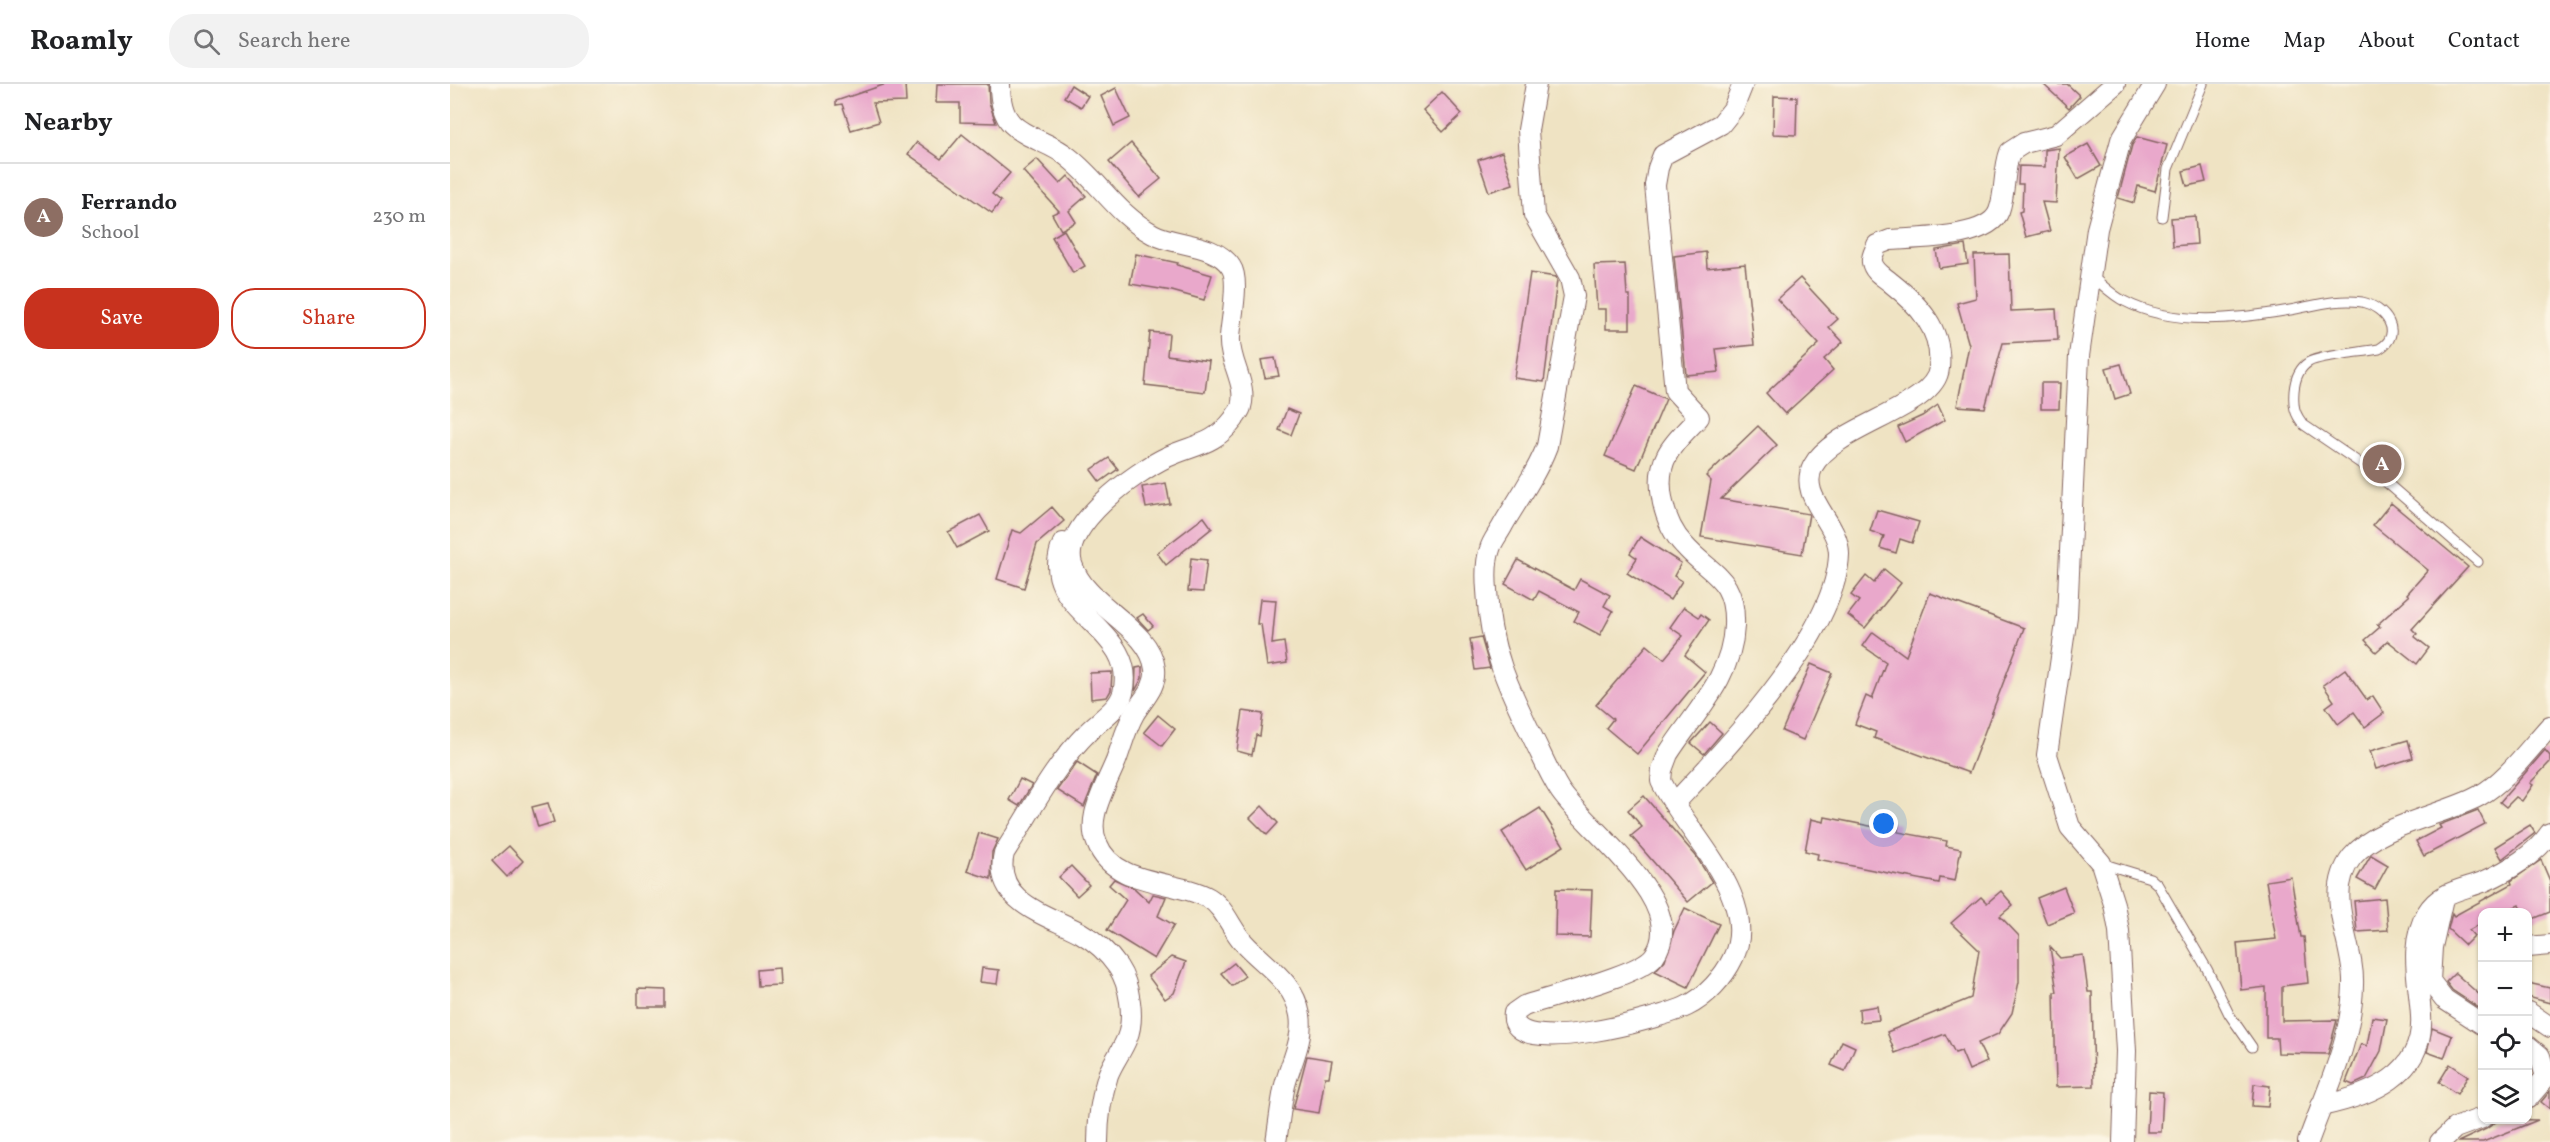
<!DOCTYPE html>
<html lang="en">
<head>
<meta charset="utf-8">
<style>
	body { margin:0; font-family:Vollkorn,serif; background:#f2f2f2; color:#202124 }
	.controls { position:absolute; right:18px; bottom:18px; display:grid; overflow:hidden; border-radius:12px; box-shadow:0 2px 4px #0004 }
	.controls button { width:54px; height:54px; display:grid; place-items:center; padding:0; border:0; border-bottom:2px solid #e0e0e0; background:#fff; color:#202124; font:30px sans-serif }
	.you { position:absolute; left:1434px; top:740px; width:21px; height:21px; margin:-15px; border:4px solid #fff; border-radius:50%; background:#1a73e8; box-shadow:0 0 0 9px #1a73e833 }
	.badge { display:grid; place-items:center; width:39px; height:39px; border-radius:50%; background:#c8321e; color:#fff; font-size:20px; font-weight:700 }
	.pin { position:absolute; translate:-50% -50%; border:3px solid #fff; box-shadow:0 2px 6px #0006 }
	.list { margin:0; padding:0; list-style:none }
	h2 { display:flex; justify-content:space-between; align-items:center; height:78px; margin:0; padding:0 24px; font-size:26px }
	h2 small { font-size:20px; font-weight:400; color:#757577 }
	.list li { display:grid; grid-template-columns:39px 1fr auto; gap:18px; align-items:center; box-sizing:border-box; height:108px; padding:0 24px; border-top:2px solid #e0e0e0 }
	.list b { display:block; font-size:22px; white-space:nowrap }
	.list p { margin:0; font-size:20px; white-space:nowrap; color:#757577 }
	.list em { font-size:20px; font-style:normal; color:#757577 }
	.actions { display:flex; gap:12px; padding:18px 24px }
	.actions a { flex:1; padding:14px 0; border:2px solid #c8321e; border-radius:24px; text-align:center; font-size:21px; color:#c8321e }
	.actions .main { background:#c8321e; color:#fff }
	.icon { flex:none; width:33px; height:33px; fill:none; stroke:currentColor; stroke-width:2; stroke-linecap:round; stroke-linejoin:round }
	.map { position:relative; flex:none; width:2100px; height:1058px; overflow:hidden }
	header { display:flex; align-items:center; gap:36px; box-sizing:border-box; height:84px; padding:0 30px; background:#fff; border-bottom:2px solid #e0e0e0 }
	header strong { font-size:28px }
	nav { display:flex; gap:33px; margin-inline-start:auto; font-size:21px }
	.search { width:420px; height:54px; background:#f2f2f2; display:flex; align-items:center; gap:15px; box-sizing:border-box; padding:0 21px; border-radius:24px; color:#757577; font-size:22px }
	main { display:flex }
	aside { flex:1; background:#fff }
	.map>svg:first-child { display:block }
	.building { fill:#e9a8cb }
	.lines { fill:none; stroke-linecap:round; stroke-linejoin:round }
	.lane-casing { stroke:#846460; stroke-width:11 }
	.street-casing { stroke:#846460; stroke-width:22 }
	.lane { stroke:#fff; stroke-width:9 }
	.street { stroke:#fff; stroke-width:20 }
</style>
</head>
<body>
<header>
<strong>Roamly</strong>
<div class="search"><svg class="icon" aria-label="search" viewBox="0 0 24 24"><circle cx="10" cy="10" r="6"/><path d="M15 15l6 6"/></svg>Search here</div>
<nav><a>Home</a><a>Map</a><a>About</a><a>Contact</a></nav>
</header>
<main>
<aside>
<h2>Nearby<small></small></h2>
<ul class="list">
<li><span class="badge" style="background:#8d6e63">A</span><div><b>Ferrando</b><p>School</p></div><em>230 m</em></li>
</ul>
<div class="actions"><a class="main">Save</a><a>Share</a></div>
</aside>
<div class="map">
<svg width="2100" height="1058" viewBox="0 0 2100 1058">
	<rect width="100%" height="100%" fill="#fcf5e5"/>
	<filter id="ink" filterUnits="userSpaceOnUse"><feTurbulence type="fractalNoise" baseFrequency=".0167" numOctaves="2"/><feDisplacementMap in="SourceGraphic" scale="12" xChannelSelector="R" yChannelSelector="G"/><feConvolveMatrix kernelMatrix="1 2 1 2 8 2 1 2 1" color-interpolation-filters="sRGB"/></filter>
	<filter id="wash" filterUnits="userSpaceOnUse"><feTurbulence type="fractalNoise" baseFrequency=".008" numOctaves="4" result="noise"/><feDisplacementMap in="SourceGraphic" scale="24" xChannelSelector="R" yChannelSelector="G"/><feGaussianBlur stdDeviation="1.35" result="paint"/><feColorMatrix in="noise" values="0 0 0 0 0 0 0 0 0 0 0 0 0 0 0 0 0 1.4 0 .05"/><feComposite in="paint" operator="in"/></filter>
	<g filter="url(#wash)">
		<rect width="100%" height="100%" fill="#efe3c3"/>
		<g id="blocks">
			<g class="building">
				<path d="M436 0H455L456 18 423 19 429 38 401 46 392 20 386 21V17Z"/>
				<path d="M487 0H538L539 18 546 39 510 38V19H486Z"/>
				<path d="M1593 0H1617L1630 12 1619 24Z"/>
				<path d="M621 1 638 12 631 23 614 13Z"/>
				<path d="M666 4 680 34 664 42 651 12Z"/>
				<path d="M992 8 1012 30 993 48 973 26Z"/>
				<path d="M1324 12 1347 13 1346 51 1323 50Z"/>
				<path d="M512 50 560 89 542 110 551 117 542 129 458 70 467 58 491 75Z"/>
				<path d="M1687 53 1717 61 1705 107 1688 102 1684 119 1668 114 1682 61Z"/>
				<path d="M681 59 711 95 689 113 659 78Z"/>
				<path d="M1638 60 1651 82 1628 95 1615 73Z"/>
				<path d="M1609 64 1606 119 1592 118 1600 147 1576 153 1569 128 1572 127 1573 100H1568L1569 82 1595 83V66Z"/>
				<path d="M1052 68 1063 100 1039 108 1028 76Z"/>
				<path d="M587 75 610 100 618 92 636 112 619 127 626 138 611 146 602 130 609 127 573 87Z"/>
				<path d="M1752 82 1756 98 1737 102 1733 87Z"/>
				<path d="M1745 132 1747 160 1723 162 1721 134Z"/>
				<path d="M614 146 635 182 623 189 602 153Z"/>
				<path d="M1515 161 1518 180 1489 184 1486 166Z"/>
				<path d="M1256 168 1257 184 1295 180 1304 261 1266 265 1269 288 1236 291 1224 172Z"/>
				<path d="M686 170 728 179 727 181 762 191 754 216 722 207 680 200Z"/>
				<path d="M1559 170 1561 227 1606 225 1608 256 1553 259 1535 324 1507 322 1519 261 1507 219 1526 214 1524 171Z"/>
				<path d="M1175 180 1177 211H1180V245H1156V225H1147L1144 181Z"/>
				<path d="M1080 189 1106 193 1107 196 1094 298 1064 294Z"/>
				<path d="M1350 194 1388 235 1379 243 1393 258 1374 275 1383 286 1335 330 1316 309 1369 260 1327 215Z"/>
				<path d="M700 248 719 250 717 271 759 277 755 308 695 301Z"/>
				<path d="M825 274 829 292 815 294 811 276Z"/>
				<path d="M1671 280 1680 310 1665 315 1656 284Z"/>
				<path d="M1591 299H1610L1609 325H1591Z"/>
				<path d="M1186 302 1216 315 1186 385 1155 372Z"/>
				<path d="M1488 321 1495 336 1455 358 1448 343 1472 332Z"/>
				<path d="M837 325 849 330 841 351 829 346Z"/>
				<path d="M1308 342 1327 361 1271 415 1359 430 1352 470 1251 453 1261 397 1256 392Z"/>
				<path d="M659 374 668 385 650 398 641 386Z"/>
				<path d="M716 399 720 420 696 424 692 403Z"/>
				<path d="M1941 419 2018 483 1962 545 1967 550 1964 552 1979 564 1967 580 1938 557 1926 568 1915 556 1930 543 1927 541 1959 512 1957 510 1978 486 1923 441Z"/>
				<path d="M602 423 614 437 587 460 574 504 547 495 562 446 571 449Z"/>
				<path d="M1427 426 1469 438 1462 459 1450 455 1446 469 1430 464 1434 452 1420 447Z"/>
				<path d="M530 431 539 447 507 464 498 448Z"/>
				<path d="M754 433 762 444 716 481 707 469Z"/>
				<path d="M1190 453 1231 479 1224 492 1232 497 1220 516 1177 489 1187 474 1180 469Z"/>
				<path d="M741 474 757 476 753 508 738 507Z"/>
				<path d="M1068 476 1124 506 1130 495 1160 511 1154 522 1163 527 1150 551 1124 537 1129 528 1089 507 1084 516 1055 500Z"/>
				<path d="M1434 485 1451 499 1415 544 1398 531 1409 517 1401 511 1416 492 1424 499Z"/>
				<path d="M1480 509 1574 544 1519 689 1424 654 1426 648 1405 640 1416 612 1422 615 1436 578 1413 562 1423 548 1456 572Z"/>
				<path d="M810 515 826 516 822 560 834 558 837 579 817 582 811 540H807Z"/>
				<path d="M1234 523 1249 533 1251 530 1259 536 1235 571 1255 588 1187 670 1156 644 1163 635 1146 621 1197 561 1214 575 1233 552 1220 543Z"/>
				<path d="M693 530 703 542 698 546 687 534Z"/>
				<path d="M1031 553 1040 584 1025 586 1020 555Z"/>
				<path d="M1361 580 1382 589 1353 656 1332 647Z"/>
				<path d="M692 583V594L685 607 686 584Z"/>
				<path d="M1895 585 1917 616 1923 612 1934 629 1915 643 1904 628 1888 640 1876 623 1884 617 1873 601Z"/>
				<path d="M662 588 661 606 657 613 641 615 640 589Z"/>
				<path d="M793 627 813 630 810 652 806 651 802 671 787 667Z"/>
				<path d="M708 631 725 645 712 662 694 648Z"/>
				<path d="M1260 638 1272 649 1254 670 1241 659Z"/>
				<path d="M1958 656 1963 674 1926 685 1920 667Z"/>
				<path d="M2095 666 2100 672V678L2080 699 2083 701 2072 717 2066 713 2056 723 2050 718Z"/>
				<path d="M627 678 647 691 634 723 607 706Z"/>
				<path d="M570 695 582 701 569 722 559 716Z"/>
				<path d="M1194 712 1246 772 1262 798 1238 818 1181 752 1192 743 1178 726Z"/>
				<path d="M98 719 104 738 88 743 82 723Z"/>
				<path d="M812 722 828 739 817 751 800 734Z"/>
				<path d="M1090 724 1114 762 1076 786 1052 748Z"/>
				<path d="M2028 726 2035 740 1974 772 1966 757 1991 744 1989 741Z"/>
				<path d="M1375 733 1425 743 1426 736 1449 740 1448 748 1497 757 1496 762 1511 765 1505 797 1490 794 1489 799 1367 775 1368 770 1355 767 1361 735 1374 738Z"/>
				<path d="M2080 741 2085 749 2052 775 2045 763Z"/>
				<path d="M529 749 548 755 542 768 541 795 517 787Z"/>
				<path d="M59 762 73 777 57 793 42 777Z"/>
				<path d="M1921 771 1938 781 1925 805 1907 795Z"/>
				<path d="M2091 776 2100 797V828L2078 837V828H2072L2069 821 2053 828H2032V839L2019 846 2024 852 2015 861 1998 845 2002 829 2004 832 2062 800 2061 797Z"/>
				<path d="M621 782 639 801 627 812 609 793Z"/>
				<path d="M1841 793 1851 853H1854L1858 899 1832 902V937L1887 936 1878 970 1828 969 1827 954H1816V903L1791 906 1787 859 1826 855 1816 797Z"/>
				<path d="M664 795 684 804 699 818 703 810 716 813 708 832 724 841 704 875 657 846 676 816 659 801Z"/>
				<path d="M1614 803 1624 829 1597 840 1587 814Z"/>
				<path d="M1106 805 1142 806 1140 853 1105 852Z"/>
				<path d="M1551 807 1563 821 1550 832 1569 852V898L1562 929 1548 950 1528 959 1537 978 1519 986 1511 967 1505 969 1495 950 1445 969 1437 948 1521 914 1529 866 1501 839 1531 813 1537 819Z"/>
				<path d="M1935 814 1938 846 1907 848 1904 817Z"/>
				<path d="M1235 824 1269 840 1238 903 1205 887 1215 876 1224 847Z"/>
				<path d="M1600 863 1610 874 1633 871 1638 908H1642L1644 1002 1606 1003 1604 908H1607Z"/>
				<path d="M722 873 736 878 724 909 715 915 698 892Z"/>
				<path d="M784 879 795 892 782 902 771 889Z"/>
				<path d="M329 884 330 901 308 902 307 886Z"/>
				<path d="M532 884 549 886 547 900 530 898Z"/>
				<path d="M2005 889 2032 913V926L2002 906 1996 898Z"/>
				<path d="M2078 899 2100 904V919L2078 913Z"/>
				<path d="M188 905 216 906V923H188Z"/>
				<path d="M1427 922 1429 936 1410 938 1409 925Z"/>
				<path d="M1922 933 1937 935 1931 967 1916 995 1903 1001 1896 998 1911 960 1917 962Z"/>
				<path d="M1982 944 2002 952 1994 974 1977 968Z"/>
				<path d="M1392 957 1405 963 1395 987 1381 981Z"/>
				<path d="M857 972 882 976 879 993H875L869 1029 843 1025Z"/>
				<path d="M2000 980 2018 992 2007 1010 1989 998Z"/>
				<path d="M1804 1000 1820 1002 1818 1023 1802 1022Z"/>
				<path d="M1699 1007 1713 1008 1711 1048H1697Z"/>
				<path d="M2100 1007V1025L2091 1018Z"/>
				<path d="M2050 1035 2088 1036 2033 1058H2008L2036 1045Z"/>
			</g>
		</g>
	</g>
	<g filter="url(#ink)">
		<use href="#blocks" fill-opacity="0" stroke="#846460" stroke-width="1.5"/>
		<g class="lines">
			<defs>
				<g id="lane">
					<path d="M1712 133 1718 85 1753 0"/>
					<path d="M1641 192C1652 200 1662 211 1674 217 1723 243 1788 235 1840 226 1863 222 1888 214 1912 218 1935 223 1955 250 1929 265 1914 268 1868 272 1859 278 1849 284 1845 296 1844 307 1843 321 1844 330 1854 341L1929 392 2028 478"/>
					<path d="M1651 779 1700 794 1708 801 1757 885 1779 930 1802 963"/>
				</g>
				<g id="street">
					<path d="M550 0C550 14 552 30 562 40 577 55 602 59 618 73 649 97 667 131 703 150 725 162 766 159 781 183 790 196 781 236 780 253 778 277 798 300 791 323 791 326 785 332 784 335 763 362 745 360 717 373 687 387 610 442 622 480 635 523 700 542 705 585 707 603 693 615 684 630 676 644 672 661 666 677 659 694 649 712 645 730 643 739 643 750 647 759 664 803 725 795 759 814 775 824 781 845 794 859 815 882 844 897 850 931 854 956 841 978 835 1001 831 1019 829 1039 826 1058"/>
					<path d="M1086 0 1078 46 1084 131 1120 194 1124 212 1097 362C1086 391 1068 415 1053 441 1049 449 1042 457 1040 465 1036 476 1036 494 1037 506 1039 564 1059 605 1084 656 1092 672 1099 689 1109 705 1131 742 1243 819 1204 872 1190 891 1102 912 1074 922L1064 929C1056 978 1215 933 1237 922 1256 913 1274 893 1283 874 1312 815 1234 747 1211 697L1212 686 1218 670C1244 629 1282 594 1284 542 1286 492 1260 491 1234 461 1214 440 1203 397 1217 371 1224 357 1239 344 1249 333L1225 307 1205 101 1208 84 1213 71 1271 40 1283 25 1293 0"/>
					<path d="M613 459C584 527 690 542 673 609 668 626 649 636 637 649 603 683 580 729 554 769 542 818 598 831 631 849 645 857 659 870 668 883 680 901 685 934 677 954 672 967 663 978 658 991 651 1013 648 1035 648 1058"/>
					<path d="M1224 720C1277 663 1387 549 1389 470 1389 438 1347 413 1363 382 1384 342 1486 324 1489 284 1493 245 1468 220 1440 198 1433 192 1424 188 1422 178 1421 172 1425 167 1427 161L1440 156C1466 154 1539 155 1549 127 1556 108 1553 87 1560 68L1574 59 1606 51 1665 0"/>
					<path d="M1993 814 1982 863 1980 897 1994 915 2032 940"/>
					<path d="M2078 863 2100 861"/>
					<path d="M2078 928 2100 943"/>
					<path d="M2078 962 2090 972 2096 993 2078 1014"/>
					<path d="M1871 1022C1919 1012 1975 991 1971 932 1969 897 1958 862 1977 829 1990 807 2013 806 2035 797 2058 787 2086 770 2100 749"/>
					<path d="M1673 1058 1676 967 1669 847 1664 820 1651 779 1620 743 1597 671 1617 532 1629 272 1647 145 1671 56 1705 0"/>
					<path d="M1858 1058C1876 1008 1902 956 1903 901 1905 860 1872 811 1902 773 1929 740 1992 732 2029 712 2056 697 2079 665 2100 642"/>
					<path d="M1990 1058 2005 1044 2032 1034"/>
				</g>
			</defs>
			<use href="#lane" class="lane-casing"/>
			<use href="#street" class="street-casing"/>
			<use href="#lane" class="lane"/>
			<use href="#street" class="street"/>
		</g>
	</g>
</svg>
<div class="controls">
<button>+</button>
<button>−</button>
<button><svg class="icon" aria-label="locate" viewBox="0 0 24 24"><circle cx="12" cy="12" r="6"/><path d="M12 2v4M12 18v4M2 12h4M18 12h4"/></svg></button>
<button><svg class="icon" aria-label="layers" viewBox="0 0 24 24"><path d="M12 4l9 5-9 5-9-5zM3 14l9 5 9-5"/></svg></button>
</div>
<div class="you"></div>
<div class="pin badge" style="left:1932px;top:380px;background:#8d6e63">A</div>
</div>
</main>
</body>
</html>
